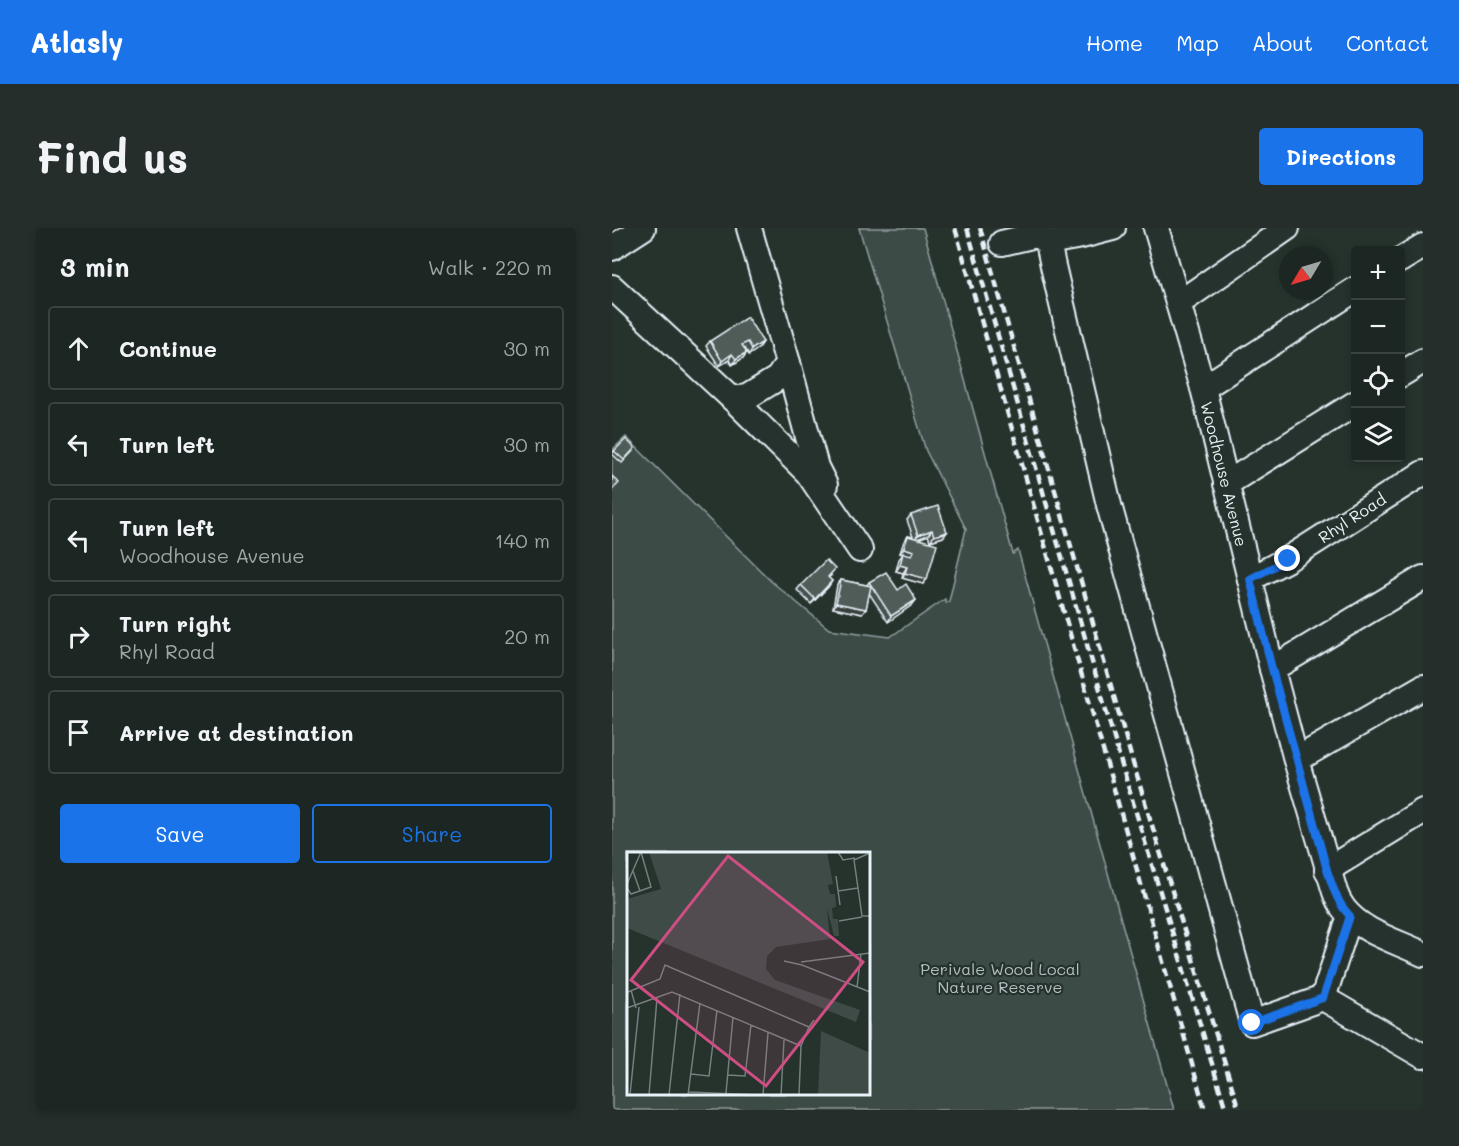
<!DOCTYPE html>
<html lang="en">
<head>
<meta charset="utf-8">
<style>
	body { margin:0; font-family:Mali,sans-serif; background:#252e2a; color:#f1f3f6 }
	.controls { position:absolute; right:18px; top:18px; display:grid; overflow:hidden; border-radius:6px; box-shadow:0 3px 9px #0003 }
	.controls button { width:54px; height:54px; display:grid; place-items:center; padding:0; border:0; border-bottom:2px solid #3a4340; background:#1c2622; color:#f1f3f6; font:30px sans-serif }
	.compass { position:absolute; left:667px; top:18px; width:54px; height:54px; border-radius:50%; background:#1c2622; box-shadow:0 3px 9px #0003; rotate:232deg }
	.stop { position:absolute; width:18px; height:18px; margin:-14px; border:4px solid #1a73e8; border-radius:50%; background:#fff }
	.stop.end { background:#1a73e8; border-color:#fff; box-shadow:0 2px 6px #0008 }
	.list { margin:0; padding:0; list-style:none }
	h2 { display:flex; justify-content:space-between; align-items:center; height:78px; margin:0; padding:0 24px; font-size:26px }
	h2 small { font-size:20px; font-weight:400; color:#a0a5a5 }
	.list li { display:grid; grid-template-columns:39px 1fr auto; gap:18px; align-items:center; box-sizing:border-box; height:84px; margin:0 12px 12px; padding:0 12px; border:2px solid #3a4340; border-radius:6px }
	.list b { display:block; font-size:22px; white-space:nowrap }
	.list p { margin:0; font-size:20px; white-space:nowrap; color:#a0a5a5 }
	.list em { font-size:20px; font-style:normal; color:#a0a5a5 }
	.actions { display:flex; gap:12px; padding:18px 24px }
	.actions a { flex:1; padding:14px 0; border:2px solid #1a73e8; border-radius:6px; text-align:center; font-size:21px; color:#1a73e8 }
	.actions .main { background:#1a73e8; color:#fff }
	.icon { flex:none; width:33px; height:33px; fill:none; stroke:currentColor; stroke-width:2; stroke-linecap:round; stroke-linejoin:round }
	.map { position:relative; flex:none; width:811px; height:882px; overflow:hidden; border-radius:6px }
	header { display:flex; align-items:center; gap:36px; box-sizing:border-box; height:84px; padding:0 30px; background:#1a73e8; color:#fff }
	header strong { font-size:28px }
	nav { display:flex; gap:33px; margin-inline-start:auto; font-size:21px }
	.intro { display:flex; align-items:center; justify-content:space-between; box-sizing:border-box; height:144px; padding:0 36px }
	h1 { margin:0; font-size:42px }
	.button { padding:15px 27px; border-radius:6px; background:#1a73e8; color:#fff; font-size:21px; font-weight:700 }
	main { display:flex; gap:36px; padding:0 36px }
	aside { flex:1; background:#1c2622; border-radius:6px; box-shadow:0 3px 9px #0003 }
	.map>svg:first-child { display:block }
	.green { fill:#3e4b47; stroke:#939ea0; stroke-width:1.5; fill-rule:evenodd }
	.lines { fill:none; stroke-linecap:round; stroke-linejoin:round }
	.minor-casing { stroke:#e8f1f8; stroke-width:28 }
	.minor { stroke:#26332d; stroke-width:24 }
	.rail { stroke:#e8f1f8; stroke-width:4.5; stroke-dasharray:9 4.5; stroke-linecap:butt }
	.wall { fill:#454f4d; stroke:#e8f1f8; stroke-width:1.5 }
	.shaded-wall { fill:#38403e; stroke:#e8f1f8; stroke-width:1.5 }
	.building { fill:#505c59; stroke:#e8f1f8; stroke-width:1.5 }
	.route { stroke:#1a73e8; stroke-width:8 }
	.labels { text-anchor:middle; stroke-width:4.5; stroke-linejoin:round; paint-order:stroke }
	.street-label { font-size:16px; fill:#e8f1f8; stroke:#26332d }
	.park-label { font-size:16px; fill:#b5bfc3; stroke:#26332d }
	.inset-road { fill:none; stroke:#747f7e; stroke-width:1.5 }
	.view { fill:#cc4e82; fill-opacity:0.15; stroke:#cc4e82; stroke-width:3 }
	.inset-edge { fill:none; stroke:#e8f1f8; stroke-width:3 }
</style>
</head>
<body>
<header>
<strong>Atlasly</strong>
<nav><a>Home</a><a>Map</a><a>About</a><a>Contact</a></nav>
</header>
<div class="intro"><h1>Find us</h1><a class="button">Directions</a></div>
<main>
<aside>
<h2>3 min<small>Walk · 220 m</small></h2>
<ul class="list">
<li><svg class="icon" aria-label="ahead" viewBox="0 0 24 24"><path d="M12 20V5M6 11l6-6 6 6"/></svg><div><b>Continue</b></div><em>30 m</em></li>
<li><svg class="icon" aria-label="left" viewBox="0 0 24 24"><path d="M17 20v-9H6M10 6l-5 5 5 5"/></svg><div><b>Turn left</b></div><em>30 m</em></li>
<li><svg class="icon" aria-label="left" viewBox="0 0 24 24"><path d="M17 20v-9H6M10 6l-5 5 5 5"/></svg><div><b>Turn left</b><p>Woodhouse Avenue</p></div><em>140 m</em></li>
<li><svg class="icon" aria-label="right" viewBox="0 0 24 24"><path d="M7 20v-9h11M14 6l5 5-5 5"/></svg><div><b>Turn right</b><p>Rhyl Road</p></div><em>20 m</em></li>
<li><svg class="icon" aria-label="arrive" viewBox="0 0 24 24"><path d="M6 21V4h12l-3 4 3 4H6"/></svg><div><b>Arrive at destination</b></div></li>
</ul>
<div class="actions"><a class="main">Save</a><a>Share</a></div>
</aside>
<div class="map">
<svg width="811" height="882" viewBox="0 0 811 882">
	<rect width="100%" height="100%" fill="#26332d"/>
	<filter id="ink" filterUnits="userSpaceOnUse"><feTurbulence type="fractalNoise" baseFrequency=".0167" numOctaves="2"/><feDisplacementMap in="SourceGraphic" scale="12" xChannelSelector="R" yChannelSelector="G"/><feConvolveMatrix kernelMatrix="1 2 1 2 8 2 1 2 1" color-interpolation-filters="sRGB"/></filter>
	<g filter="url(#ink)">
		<path class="green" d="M247 0H311L401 326 406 322 562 882H0V222L14 209 160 354 217 401 278 409 333 371 334 375 337 373 354 301 314 223ZM16 626H256V866H16Z"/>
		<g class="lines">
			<defs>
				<g id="minor">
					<path d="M137 0 176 135 204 239 213 257"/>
					<path d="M544 0 591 160 660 441 684 532 723 664C725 670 728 676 732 681 751 705 785 713 811 726"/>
					<path d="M436 14 470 8 501 0"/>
					<path d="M390 15 424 7 436 14 441 38 497 277 640 795 711 770 811 828"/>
					<path d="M0 20 31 0"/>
					<path d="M788 32 811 18"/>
					<path d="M0 59 121 171 196 245 248 322"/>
					<path d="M567 75 675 0"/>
					<path d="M788 147 811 133"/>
					<path d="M591 160 744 61"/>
					<path d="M121 171 135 169 166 150 176 135"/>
					<path d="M614 256 744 175"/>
					<path d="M638 351 676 331 811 245"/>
					<path d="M660 441 811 350"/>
					<path d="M684 532 811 459"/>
					<path d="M715 642 811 583"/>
					<path d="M711 770 738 688"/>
				</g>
			</defs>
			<use href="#minor" class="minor-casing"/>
			<use href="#minor" class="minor"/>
			<g class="rail">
				<path d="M343 0 593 882"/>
				<path d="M355 0 510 538 614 882"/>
				<path d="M368 0 521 535 627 882"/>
			</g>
		</g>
		<g class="wall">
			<path d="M98 113 151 114 147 120 137 127 132 119 135 124 131 130 120 137 117 132 107 138 94 118Z"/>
			<path d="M2 223H21L10 235 0 226Z"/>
			<path d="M299 287 335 304 331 309 318 313 316 307 306 311 315 351 311 356 290 350 291 345 284 343 287 331 291 326 288 325 292 313 296 308 301 309 295 292Z"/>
			<path d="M220 347 216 350 220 353 216 359 199 376 185 362 189 357Z"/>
			<path d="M229 352 255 357 257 354 286 362 304 372 300 377 276 394 257 365 254 381 250 386 221 380 225 357Z"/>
		</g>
		<g class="shaded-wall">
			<path d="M151 114 147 120 137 127 140 121Z"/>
			<path d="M135 124 131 130 120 137 124 131Z"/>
			<path d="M120 126 117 132 107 138 110 133Z"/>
			<path d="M320 302 316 307 302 312 306 307Z"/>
			<path d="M335 304 331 309 318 313 322 308Z"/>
			<path d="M292 320 302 323 298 328 288 325Z"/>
			<path d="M288 337 295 339 291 345 284 343Z"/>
			<path d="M293 345 315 351 311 356 290 350Z"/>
			<path d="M220 353 216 359 199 376 203 371Z"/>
			<path d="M304 372 300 377 276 394 279 388Z"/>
			<path d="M224 375 254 381 250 386 221 380Z"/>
		</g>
		<g class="building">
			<path d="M135 89 151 114 140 121 136 114 130 117 135 124 124 131 120 126 110 133 98 113Z"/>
			<path d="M14 211 23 220 12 232 2 223Z"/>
			<path d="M0 248 7 255 0 262Z"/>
			<path d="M326 278 335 304 322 308 320 302 306 307 299 287Z"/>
			<path d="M296 308 325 316 315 351 293 345 295 339 288 337 291 325 300 327 302 323 292 320Z"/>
			<path d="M214 332 223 341 216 349 220 353 203 371 189 357Z"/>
			<path d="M274 344 286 362 294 356 304 372 279 388 257 354Z"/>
			<path d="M229 352 259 358 254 381 224 375Z"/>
		</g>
	</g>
	<g class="lines" filter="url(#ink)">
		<path class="route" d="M640 795 711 770 738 688C725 675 721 659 715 642L660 441 638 351 676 331"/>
	</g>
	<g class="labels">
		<g class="street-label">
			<text transform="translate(612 246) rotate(76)" y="6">Woodhouse Avenue</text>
			<text transform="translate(740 290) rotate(-33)" y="6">Rhyl Road</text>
		</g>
		<g class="park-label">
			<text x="388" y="747">Perivale Wood Local<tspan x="388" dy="18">Nature Reserve</tspan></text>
		</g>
	</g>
	<g transform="translate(15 624)">
		<rect width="243" height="243" fill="#26332d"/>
		<path d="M22 0H200L206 32 201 33 203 42H208L209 55 205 56 206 67H211L212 84H207L200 56 203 87 149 95 140 104 139 117 148 128 233 158 229 170 0 76V47L34 37ZM194 179 243 201V243H191Z" fill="#3e4b47"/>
		<path class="inset-road" d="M211 0 216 8 228 6M243 1 227 8 235 64H243M6 19 13 39M209 24 213 53M0 32 14 0M0 36 4 42 24 35 14 0M211 39 231 36M212 69 235 65M157 109 175 113 243 140M174 110 243 101M230 135 234 102M4 138 9 156M1 140 33 127 38 113 182 175 187 168M0 156 45 140 174 194M64 222 82 224 90 158M100 223 118 224 124 173M62 240 133 243M99 241 106 165M3 243 12 155M22 243 30 146M42 243 53 142M61 243 73 151M136 243 141 181M154 243 157 188M172 243 174 194 182 175"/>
		<path class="view" d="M101 4 236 110 139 234 4 128Z"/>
		<rect width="243" height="243" class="inset-edge"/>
	</g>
</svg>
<div class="controls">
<button>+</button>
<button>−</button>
<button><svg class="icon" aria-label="locate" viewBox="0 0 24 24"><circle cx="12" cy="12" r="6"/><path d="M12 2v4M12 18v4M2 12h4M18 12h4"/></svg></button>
<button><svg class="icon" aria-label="layers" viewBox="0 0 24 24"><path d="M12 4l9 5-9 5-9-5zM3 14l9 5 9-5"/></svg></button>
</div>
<svg class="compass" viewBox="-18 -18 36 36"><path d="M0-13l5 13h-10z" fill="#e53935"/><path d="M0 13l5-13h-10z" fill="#a0a5a5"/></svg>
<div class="stop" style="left:640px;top:795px"></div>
<div class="stop end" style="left:676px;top:331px"></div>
</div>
</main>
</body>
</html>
